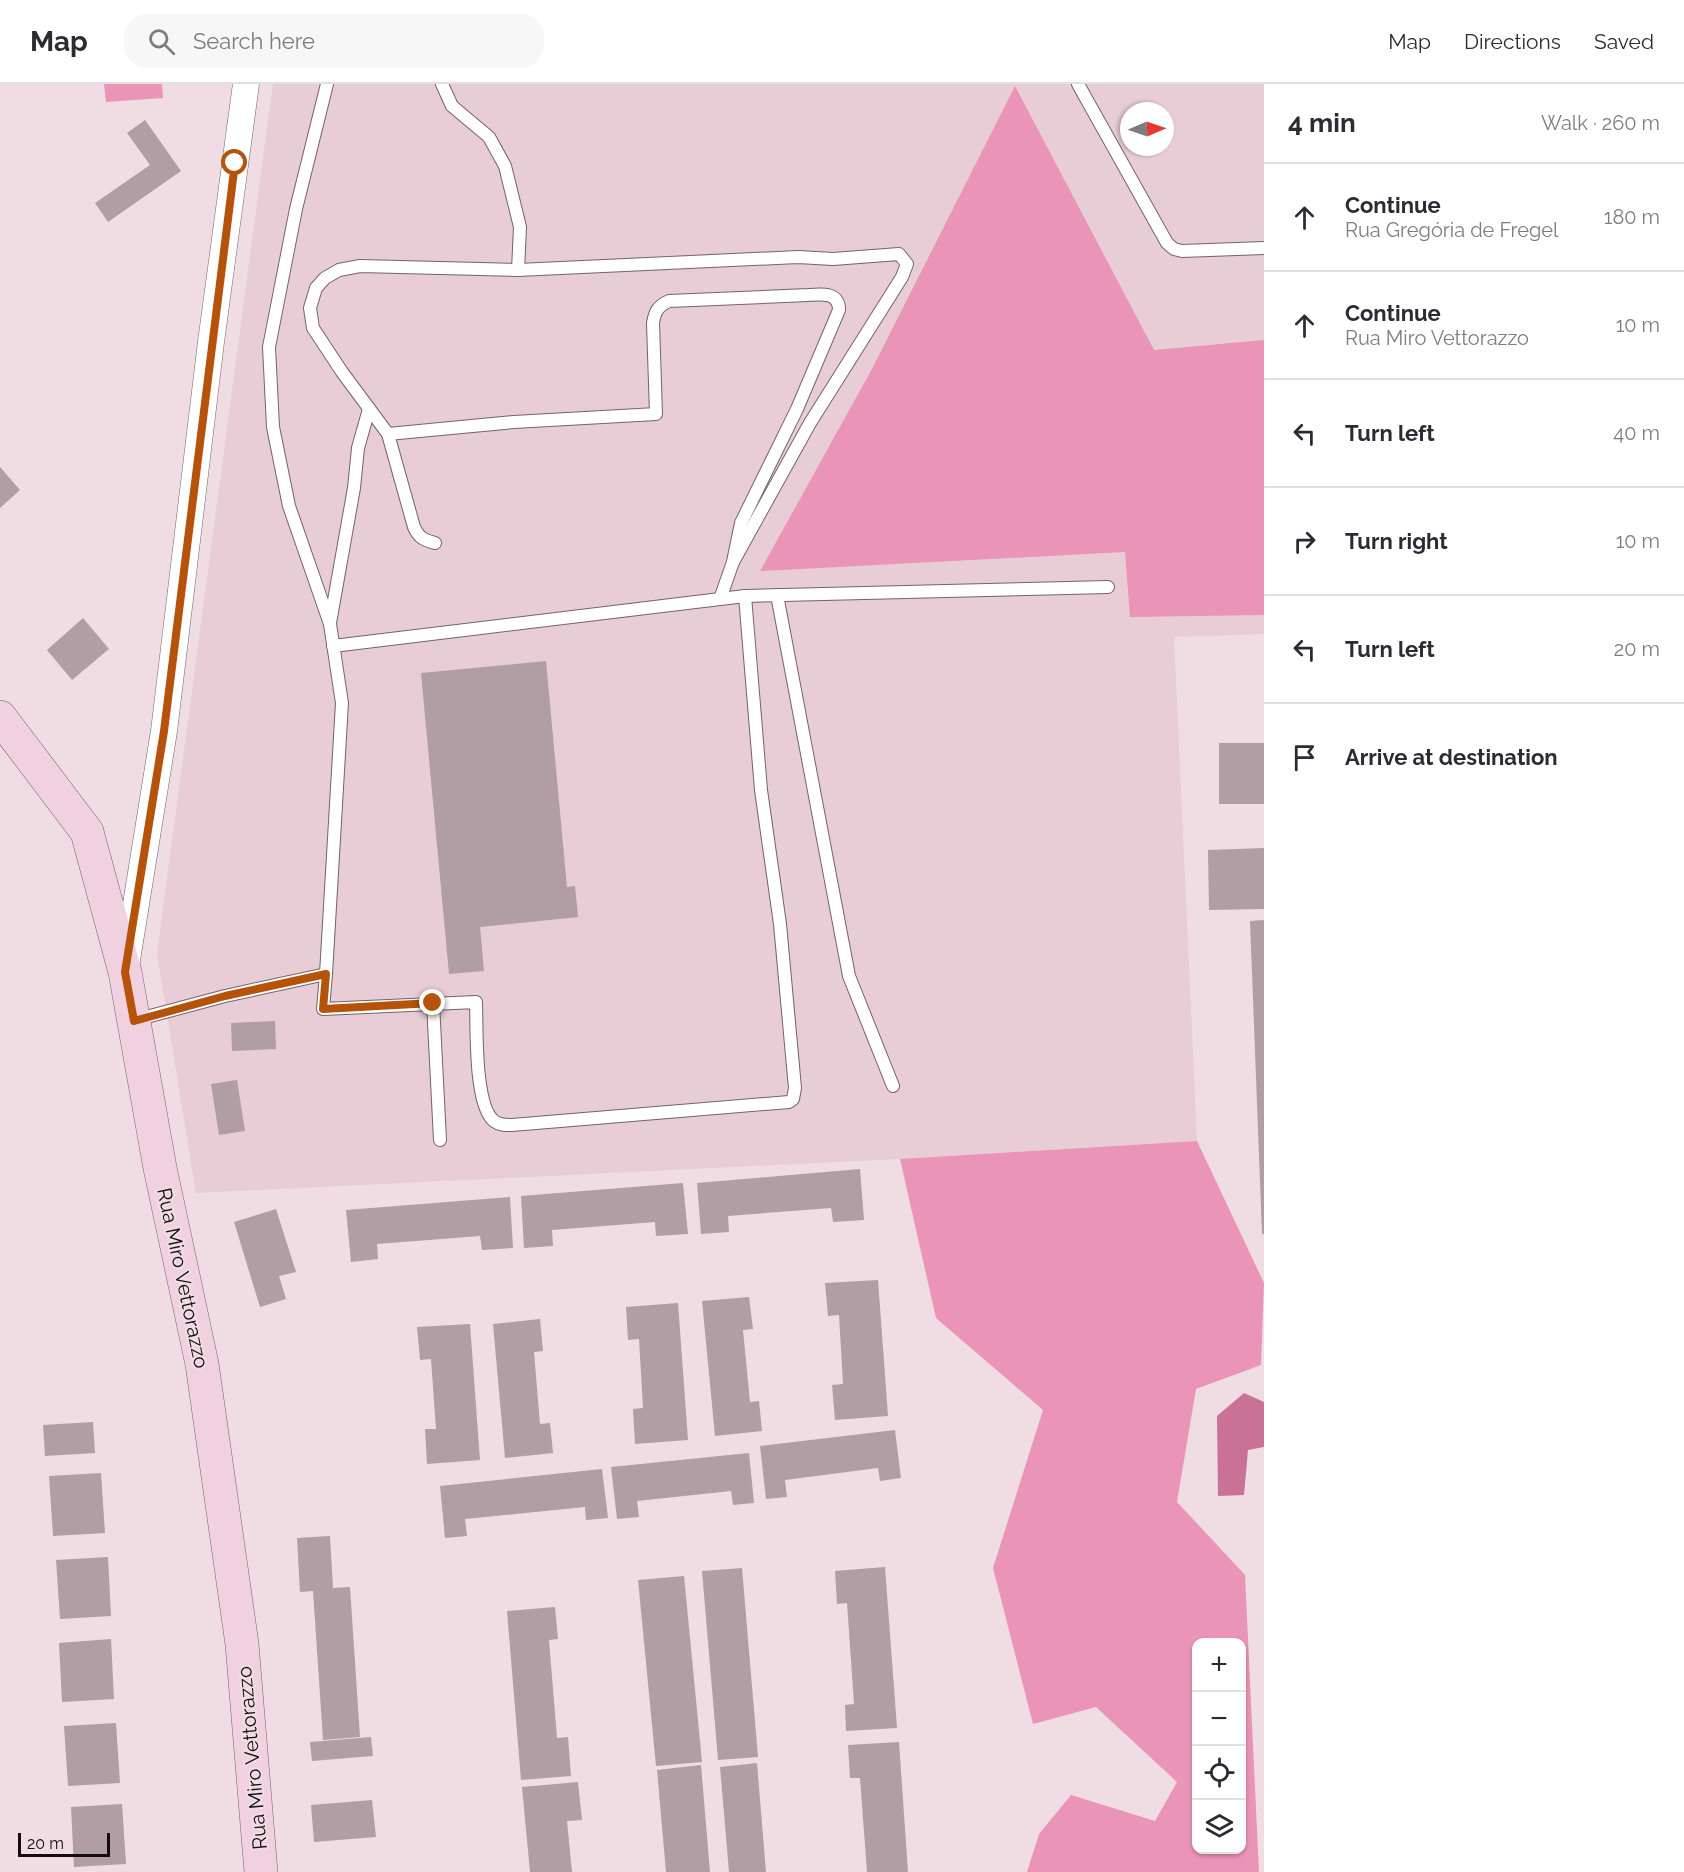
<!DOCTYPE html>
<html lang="en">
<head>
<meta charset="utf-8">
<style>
	body { margin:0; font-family:Raleway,sans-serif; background:#f7f7f7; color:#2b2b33 }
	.controls { position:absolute; right:18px; bottom:18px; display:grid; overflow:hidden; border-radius:12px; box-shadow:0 2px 4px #0004 }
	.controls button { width:54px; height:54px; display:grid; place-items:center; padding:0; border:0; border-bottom:2px solid #e1e1e2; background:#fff; color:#2b2b33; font:30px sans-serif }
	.compass { position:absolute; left:1120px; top:18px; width:54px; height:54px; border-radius:50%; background:#fff; box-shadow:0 2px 4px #0004; rotate:88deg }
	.scale { position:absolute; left:18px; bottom:15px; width:92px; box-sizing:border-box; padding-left:6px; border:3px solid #140d10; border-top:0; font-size:16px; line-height:21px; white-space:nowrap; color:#140d10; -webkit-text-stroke:4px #f0dce3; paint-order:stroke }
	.stop { position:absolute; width:18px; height:18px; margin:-14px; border:4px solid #b45309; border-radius:50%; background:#fff }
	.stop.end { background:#b45309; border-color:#fff; box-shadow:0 2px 6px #0008 }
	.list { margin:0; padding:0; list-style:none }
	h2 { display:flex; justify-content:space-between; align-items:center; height:78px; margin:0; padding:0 24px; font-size:26px }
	h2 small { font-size:20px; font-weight:400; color:#7c7c81 }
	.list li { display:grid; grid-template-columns:39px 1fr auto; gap:18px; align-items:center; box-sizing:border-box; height:108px; padding:0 24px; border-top:2px solid #e1e1e2 }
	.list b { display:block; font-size:22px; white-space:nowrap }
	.list p { margin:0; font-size:20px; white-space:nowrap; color:#7c7c81 }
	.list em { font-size:20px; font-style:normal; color:#7c7c81 }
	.icon { flex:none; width:33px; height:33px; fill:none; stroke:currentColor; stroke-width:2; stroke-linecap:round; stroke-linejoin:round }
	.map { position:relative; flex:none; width:1264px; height:1788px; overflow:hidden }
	header { display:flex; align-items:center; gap:36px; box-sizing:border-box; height:84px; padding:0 30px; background:#fff; border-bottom:2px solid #e1e1e2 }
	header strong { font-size:28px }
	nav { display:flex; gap:33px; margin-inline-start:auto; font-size:21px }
	.search { width:420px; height:54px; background:#f7f7f7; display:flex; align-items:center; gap:15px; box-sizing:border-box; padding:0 21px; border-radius:24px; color:#7c7c81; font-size:22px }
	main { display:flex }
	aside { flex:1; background:#fff }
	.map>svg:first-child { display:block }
	.built { fill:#e8ccd6; fill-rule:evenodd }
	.green { fill:#ea94b7; fill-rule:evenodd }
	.water { fill:#c97296 }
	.building { fill:#b09ea4 }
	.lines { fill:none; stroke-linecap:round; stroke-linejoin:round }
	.lane-casing { stroke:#746369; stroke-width:14 }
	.street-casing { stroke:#746369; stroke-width:27 }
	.secondary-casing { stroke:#746369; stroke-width:34 }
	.lane { stroke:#fff; stroke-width:12 }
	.street { stroke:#fff; stroke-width:26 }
	.secondary { stroke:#f1d0df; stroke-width:33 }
	.route { stroke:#b45309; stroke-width:8 }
	.labels { text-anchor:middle; stroke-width:4.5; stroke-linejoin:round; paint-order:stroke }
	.street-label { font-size:20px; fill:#140d10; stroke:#f0dce3 }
</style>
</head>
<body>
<header>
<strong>Map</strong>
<div class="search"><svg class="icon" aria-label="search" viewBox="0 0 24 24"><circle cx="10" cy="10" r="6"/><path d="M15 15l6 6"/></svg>Search here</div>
<nav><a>Map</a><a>Directions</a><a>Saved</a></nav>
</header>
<main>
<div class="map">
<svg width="1264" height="1788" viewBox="0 0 1264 1788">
	<rect width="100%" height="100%" fill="#f0dce3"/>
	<path class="built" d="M273 0H1264V550L1174 553 1197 1057 900 1075 196 1109 157 870ZM1129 27H1165V63H1129Z"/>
	<g class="green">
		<path d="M104 0H162L163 14 106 18Z"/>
		<path d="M1015 2 1154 266 1264 256V531L1130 533 1125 468 760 487 872 285Z"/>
		<path d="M1197 1057 1264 1199 1261 1281 1196 1305 1177 1418 1245 1491 1259 1788H1027L1039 1750 1071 1711 1155 1737 1177 1698 1096 1623 1033 1640 993 1484 1043 1326 936 1234 900 1075ZM1242 1558V1766H1196V1558Z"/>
	</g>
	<path class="water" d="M1244 1309 1264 1318V1363L1248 1366 1244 1411 1218 1412 1217 1332Z"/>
	<g class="building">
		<path d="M145 36 181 87 108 138 95 119 150 81 127 49Z"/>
		<path d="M0 383 20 406 0 424Z"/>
		<path d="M83 534 109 565 72 596 47 566Z"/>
		<path d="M546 577 567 803 575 802 578 833 480 843 484 887 449 890 421 589Z"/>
		<rect x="1219" y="659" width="45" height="61"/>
		<path d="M1264 764V825L1209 826 1208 766Z"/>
		<path d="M1264 836V1150H1262L1250 837Z"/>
		<path d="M275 937 276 965 232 967 231 939Z"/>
		<path d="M237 996 245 1047 219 1051 211 1000Z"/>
		<path d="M860 1085 864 1136 833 1138 831 1124 728 1132 729 1148 701 1150 697 1099Z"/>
		<path d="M683 1099 688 1150 656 1152 655 1138 552 1146 553 1162 524 1164 521 1112Z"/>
		<path d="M510 1113 513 1164 482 1166 480 1152 377 1160 378 1175 351 1178 346 1126Z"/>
		<path d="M276 1125 296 1188 279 1192 286 1215 260 1223 234 1138Z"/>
		<path d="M878 1196 888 1332 835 1336 832 1301 843 1300 839 1231 828 1232 825 1199Z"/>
		<path d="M749 1213 753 1245 743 1246 750 1318 759 1317 762 1347 715 1352 702 1217Z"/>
		<path d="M678 1219 688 1356 635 1360 633 1325 643 1324 639 1255 628 1256 626 1223Z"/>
		<path d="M540 1235 543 1267 534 1268 540 1340 550 1339 553 1369 505 1374 493 1240Z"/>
		<path d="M470 1240 480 1376 427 1380 425 1345H436L431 1275 420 1276 417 1243Z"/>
		<path d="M93 1338 95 1369 45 1372 43 1341Z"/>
		<path d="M895 1346 901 1394 880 1397 878 1384 785 1396 787 1413 766 1415 760 1362Z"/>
		<path d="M749 1369 754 1419 733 1421 731 1407 637 1417 639 1433 617 1435 611 1383Z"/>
		<path d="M602 1385 608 1434 586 1436 585 1423 465 1435 467 1452 445 1454 440 1402Z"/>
		<path d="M101 1389 105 1449 53 1452 49 1392Z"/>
		<path d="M330 1452 333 1504 350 1503 360 1653 323 1656 313 1507 300 1508 297 1454Z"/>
		<path d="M108 1473 111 1532 60 1535 56 1476Z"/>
		<path d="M885 1483 897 1644 846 1647 845 1621 854 1620 847 1519 837 1520 835 1487Z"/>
		<path d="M742 1484 758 1673 718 1676 702 1487Z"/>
		<path d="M684 1492 702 1678 656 1682 638 1496Z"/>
		<path d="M555 1523 558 1555 549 1556 557 1654 568 1653 571 1692 521 1696 507 1527Z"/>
		<path d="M111 1555 114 1615 62 1618 59 1559Z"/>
		<path d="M116 1639 120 1699 68 1702 64 1642Z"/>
		<path d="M371 1653 373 1672 312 1677 310 1658Z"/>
		<path d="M899 1658 908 1788H867L860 1694H850L848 1661Z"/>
		<path d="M757 1679 766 1788H729L720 1683Z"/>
		<path d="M701 1681 710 1788H666L657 1686Z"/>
		<path d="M578 1698 582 1736 567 1737 572 1788H530L522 1703Z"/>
		<path d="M372 1716 376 1753 314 1758 311 1721Z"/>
		<path d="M122 1720 126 1780 74 1783 71 1723Z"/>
	</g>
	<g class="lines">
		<defs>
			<g id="lane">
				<path d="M442 0 452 22 489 53 505 82 520 143 518 186"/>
				<path d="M1078 0 1167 159 1174 165 1182 167 1264 164"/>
				<path d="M388 350 514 338 656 330 653 239C655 227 658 222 669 217L808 211C822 210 839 208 839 226L797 325 741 439 733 478 720 515"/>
				<path d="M435 459C424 456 419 454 414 443L388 350 342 288 313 244 310 224 316 204 325 194 339 186 360 182 518 186 798 173 833 175 899 170 907 180 902 193 810 339 733 478"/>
				<path d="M777 511 849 892 893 1002"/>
				<path d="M330 539 354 404 358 364 369 325"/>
				<path d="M333 562 745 512 1108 503"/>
				<path d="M326 890 323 925 476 918C477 943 474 1021 494 1037 499 1041 505 1041 512 1041L789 1018 793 1015 795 1004 780 840 761 706 745 512"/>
				<path d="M433 919 440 1056"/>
				<path d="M135 936 225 912 326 890 342 619 330 540 289 422 273 343 269 263 296 125 327 0"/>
			</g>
			<path id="street" d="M126 882 164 647 211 258 246 0"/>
			<path id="secondary" d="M0 633 87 748 125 888 160 1084 202 1280 242 1560 261 1788"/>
		</defs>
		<use href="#lane" class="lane-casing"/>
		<use href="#street" class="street-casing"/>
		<use href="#secondary" class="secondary-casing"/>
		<use href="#lane" class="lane"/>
		<use href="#street" class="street"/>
		<use href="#secondary" class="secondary"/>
	</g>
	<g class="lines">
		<path class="route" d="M235 79 164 647 125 888 134 937 225 912 326 890 323 925 433 919"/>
	</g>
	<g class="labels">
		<g class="street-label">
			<text transform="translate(183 1194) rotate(78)" y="7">Rua Miro Vettorazzo</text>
			<text transform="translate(252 1674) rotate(-95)" y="7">Rua Miro Vettorazzo</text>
		</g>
	</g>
</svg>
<div class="controls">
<button>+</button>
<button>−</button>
<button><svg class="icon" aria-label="locate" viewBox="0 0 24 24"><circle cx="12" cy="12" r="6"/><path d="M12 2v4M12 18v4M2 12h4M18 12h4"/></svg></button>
<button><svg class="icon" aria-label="layers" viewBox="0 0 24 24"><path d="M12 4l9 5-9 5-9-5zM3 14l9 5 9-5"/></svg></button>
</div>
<svg class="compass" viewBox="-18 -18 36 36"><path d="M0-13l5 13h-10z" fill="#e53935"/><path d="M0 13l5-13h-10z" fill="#7c7c81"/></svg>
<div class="scale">20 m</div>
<div class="stop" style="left:235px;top:79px"></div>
<div class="stop end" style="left:433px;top:919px"></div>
</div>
<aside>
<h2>4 min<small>Walk · 260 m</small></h2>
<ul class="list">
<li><svg class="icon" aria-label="ahead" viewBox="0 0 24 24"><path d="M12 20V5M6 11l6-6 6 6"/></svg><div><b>Continue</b><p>Rua Gregória de Fregel</p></div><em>180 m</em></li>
<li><svg class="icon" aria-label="ahead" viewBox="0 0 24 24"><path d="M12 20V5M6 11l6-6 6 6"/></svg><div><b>Continue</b><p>Rua Miro Vettorazzo</p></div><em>10 m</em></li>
<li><svg class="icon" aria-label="left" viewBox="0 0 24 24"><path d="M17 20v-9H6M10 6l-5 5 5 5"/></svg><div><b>Turn left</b></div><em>40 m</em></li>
<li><svg class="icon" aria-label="right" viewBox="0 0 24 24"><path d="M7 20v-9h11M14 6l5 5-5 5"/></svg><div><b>Turn right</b></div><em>10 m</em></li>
<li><svg class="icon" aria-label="left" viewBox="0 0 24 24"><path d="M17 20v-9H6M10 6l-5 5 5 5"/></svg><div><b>Turn left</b></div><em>20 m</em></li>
<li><svg class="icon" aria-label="arrive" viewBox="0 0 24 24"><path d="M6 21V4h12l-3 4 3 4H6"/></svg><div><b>Arrive at destination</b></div></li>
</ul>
</aside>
</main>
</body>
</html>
